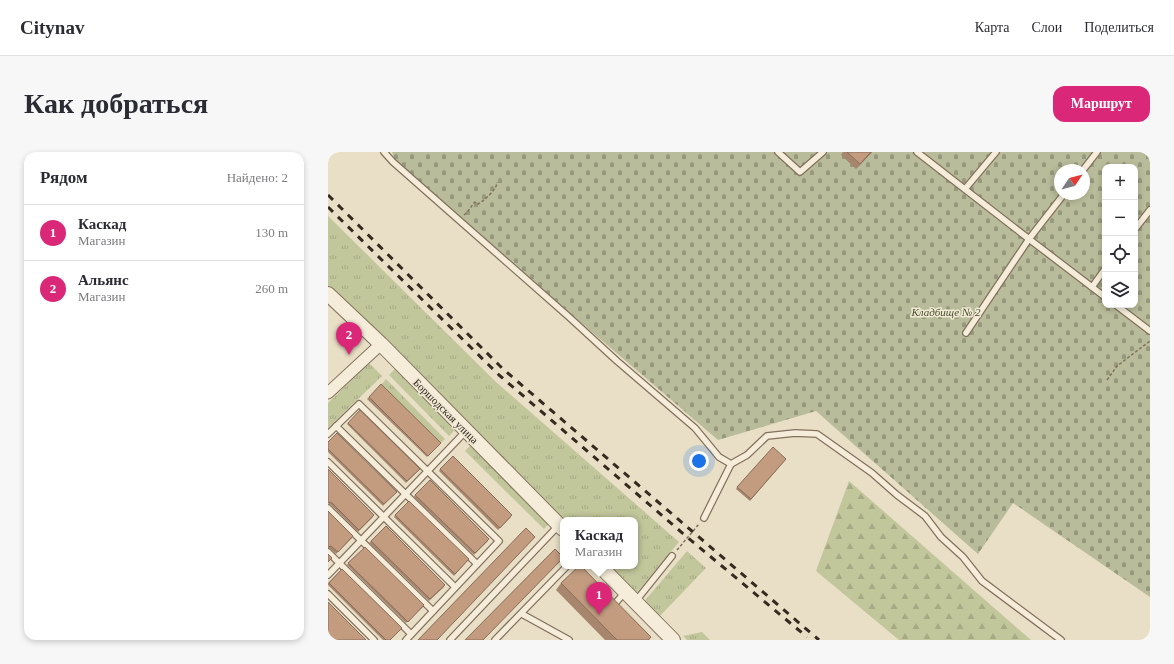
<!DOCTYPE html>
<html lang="ru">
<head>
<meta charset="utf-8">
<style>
	body { margin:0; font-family:"Times New Roman",serif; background:#f7f7f7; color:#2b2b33 }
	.controls { position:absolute; right:12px; top:12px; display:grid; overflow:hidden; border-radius:8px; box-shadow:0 2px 6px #0003 }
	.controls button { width:36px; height:36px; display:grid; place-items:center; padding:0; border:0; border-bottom:1px solid #e1e1e2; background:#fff; color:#2b2b33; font:20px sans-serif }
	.compass { position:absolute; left:726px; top:12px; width:36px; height:36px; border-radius:50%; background:#fff; box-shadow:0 2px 6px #0003; rotate:55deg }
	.you { position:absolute; left:371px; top:309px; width:14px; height:14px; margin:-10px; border:3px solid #fff; border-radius:50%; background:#1a73e8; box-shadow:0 0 0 6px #1a73e833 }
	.badge { display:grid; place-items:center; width:26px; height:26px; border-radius:50%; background:#db2777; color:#fff; font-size:13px; font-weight:700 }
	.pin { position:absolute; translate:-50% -33px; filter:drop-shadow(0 1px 2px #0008) }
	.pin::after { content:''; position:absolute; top:21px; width:14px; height:12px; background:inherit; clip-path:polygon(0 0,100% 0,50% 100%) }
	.popup { position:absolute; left:232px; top:365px; width:78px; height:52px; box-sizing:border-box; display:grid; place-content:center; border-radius:8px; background:#fff; filter:drop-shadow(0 1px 3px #0005); font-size:13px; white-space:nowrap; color:#7c7c81 }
	.popup b { font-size:15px; color:#2b2b33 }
	.popup::after { content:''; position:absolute; left:50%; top:100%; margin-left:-8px; border:8px solid transparent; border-top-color:#fff }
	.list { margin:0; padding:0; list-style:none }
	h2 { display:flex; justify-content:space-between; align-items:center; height:52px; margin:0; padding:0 16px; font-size:17px }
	h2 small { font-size:13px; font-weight:400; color:#7c7c81 }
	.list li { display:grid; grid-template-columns:26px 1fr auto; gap:12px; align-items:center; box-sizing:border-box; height:56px; padding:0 16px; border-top:1px solid #e1e1e2 }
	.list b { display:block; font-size:15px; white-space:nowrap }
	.list p { margin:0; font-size:13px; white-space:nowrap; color:#7c7c81 }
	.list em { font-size:13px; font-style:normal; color:#7c7c81 }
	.icon { flex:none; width:22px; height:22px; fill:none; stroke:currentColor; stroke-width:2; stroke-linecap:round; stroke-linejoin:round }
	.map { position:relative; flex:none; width:822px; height:488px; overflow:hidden; border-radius:12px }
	header { display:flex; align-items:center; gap:24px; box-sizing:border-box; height:56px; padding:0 20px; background:#fff; border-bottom:1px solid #e1e1e2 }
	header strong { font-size:19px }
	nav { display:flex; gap:22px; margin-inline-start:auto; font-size:14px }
	.intro { display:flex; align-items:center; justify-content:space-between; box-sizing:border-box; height:96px; padding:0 24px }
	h1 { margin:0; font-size:28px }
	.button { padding:10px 18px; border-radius:12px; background:#db2777; color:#fff; font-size:14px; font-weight:700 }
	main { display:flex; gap:24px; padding:0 24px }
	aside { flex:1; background:#fff; border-radius:12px; box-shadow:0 2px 6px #0003 }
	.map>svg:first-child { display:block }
	.grass { fill:url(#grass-tufts) }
	.forest { fill:url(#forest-firs) }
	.cemetery { fill:url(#cemetery-stones); fill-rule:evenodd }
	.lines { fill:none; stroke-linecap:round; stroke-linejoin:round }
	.service-casing { stroke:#82715e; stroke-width:8 }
	.minor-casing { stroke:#82715e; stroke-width:13 }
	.tertiary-casing { stroke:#82715e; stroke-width:16 }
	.path { stroke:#82715e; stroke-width:1.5; stroke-dasharray:3 2; stroke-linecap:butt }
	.service { stroke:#f5ecd9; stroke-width:5.5 }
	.minor { stroke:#f5ecd9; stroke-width:11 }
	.tertiary { stroke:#f5ecd9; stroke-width:14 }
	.rail { stroke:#342a20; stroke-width:3; stroke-dasharray:7 7; stroke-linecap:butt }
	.wall { fill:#a8866e }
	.shaded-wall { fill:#886d5a }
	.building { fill:#c39c80; stroke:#886d5a }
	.labels { text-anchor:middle; stroke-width:3; stroke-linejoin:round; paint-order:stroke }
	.park-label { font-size:11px; font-style:italic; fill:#454f29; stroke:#f1e9d5 }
	.street-label { font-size:11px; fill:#342a20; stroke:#f1e9d5 }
</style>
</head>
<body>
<header>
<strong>Citynav</strong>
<nav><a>Карта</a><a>Слои</a><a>Поделиться</a></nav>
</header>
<div class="intro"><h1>Как добраться</h1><a class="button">Маршрут</a></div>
<main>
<aside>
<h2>Рядом<small>Найдено: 2</small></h2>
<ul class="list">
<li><span class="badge">1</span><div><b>Каскад</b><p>Магазин</p></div><em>130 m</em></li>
<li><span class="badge">2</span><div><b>Альянс</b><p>Магазин</p></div><em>260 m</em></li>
</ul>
</aside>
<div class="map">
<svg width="822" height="488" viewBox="0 0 822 488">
	<defs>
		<pattern id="grass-tufts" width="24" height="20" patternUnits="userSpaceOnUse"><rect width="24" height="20" fill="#c1c69b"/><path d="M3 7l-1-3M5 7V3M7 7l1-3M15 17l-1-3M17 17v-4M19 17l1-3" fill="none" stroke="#a6aa85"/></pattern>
		<pattern id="forest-firs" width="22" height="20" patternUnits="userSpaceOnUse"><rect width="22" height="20" fill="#c1c69b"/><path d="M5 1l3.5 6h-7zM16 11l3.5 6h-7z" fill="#a6aa85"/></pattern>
		<pattern id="cemetery-stones" width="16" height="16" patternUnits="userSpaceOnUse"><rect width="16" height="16" fill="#b8bc9a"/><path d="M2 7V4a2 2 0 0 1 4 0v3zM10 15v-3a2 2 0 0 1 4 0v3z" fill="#96997d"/></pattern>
	</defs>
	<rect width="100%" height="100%" fill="#e9dfc6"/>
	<g class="grass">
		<path d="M0 64 168 230 351 390 306 444 276 414H307V368H235L0 136Z"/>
		<path d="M41 211 54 224 0 276V251Z"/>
		<path d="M67 217 127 278 121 284 61 223Z"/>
		<path d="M58 227 117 287 111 293 52 234Z"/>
		<path d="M143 293 222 371 216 377 137 299Z"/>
		<path d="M359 399 378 416 330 466 314 452Z"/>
		<path d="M374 480 382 488H359L355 484Z"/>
	</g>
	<path class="forest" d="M521 329 703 488H571L488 419Z"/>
	<path class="cemetery" d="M64 0H822V445L685 351 650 402 488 259 390 288 229 150 67 8ZM777 15H807V153H777ZM732 18H756V42H732Z"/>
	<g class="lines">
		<defs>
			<g id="service">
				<path d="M56 0 65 10 241 165 289 209 367 276 391 305 403 312"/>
				<path d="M450 0 472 20 495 0"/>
				<path d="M589 0 701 87 777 145"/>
				<path d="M755 18 769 0"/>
				<path d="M637 37 668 0"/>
				<path d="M807 77 822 58"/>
				<path d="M764 135 777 117"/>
				<path d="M788 153 822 179"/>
				<path d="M638 181 701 87 736 42"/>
				<path d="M8 274 149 412"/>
				<path d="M0 282 31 252 171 389 78 488"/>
				<path d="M0 310 127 435"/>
				<path d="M0 356 105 459"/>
				<path d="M376 366 403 312 419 303 439 284 467 281 489 282 544 321 569 343 597 364 613 385 635 405 654 429 733 488"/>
				<path d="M0 400 83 482"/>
				<path d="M0 423 138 279"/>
				<path d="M0 442 46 488"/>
				<path d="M307 450 344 404"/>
				<path d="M284 452 285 454 297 440"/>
				<path d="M194 462 241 488"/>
				<path d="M122 488 231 373"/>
				<path d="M167 488 239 414"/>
			</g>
			<path id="minor" d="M0 241 53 192"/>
			<g id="tertiary">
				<path d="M0 142 53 192 235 377"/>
				<path d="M272 414 345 488"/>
			</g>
		</defs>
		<use href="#service" class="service-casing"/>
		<use href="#minor" class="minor-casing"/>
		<use href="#tertiary" class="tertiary-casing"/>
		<g class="path">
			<path d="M136 63C141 59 143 54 147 50L150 52C156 49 170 36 169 30"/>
			<path d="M779 228 789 214 822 189"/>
			<path d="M349 398 371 372"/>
		</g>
		<use href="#service" class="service"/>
		<use href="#minor" class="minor"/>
		<use href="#tertiary" class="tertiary"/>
		<g class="rail">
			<path d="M0 43 175 217 491 488"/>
			<path d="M0 55 171 223 359 385 479 485"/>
		</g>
	</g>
	<g class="wall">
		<path d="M515 0H544L528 17 513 3Z"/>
		<path d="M41 245 113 291 99 305 39 247Z"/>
		<path d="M20 271 92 317 78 331 19 272Z"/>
		<path d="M0 290 67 341 55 354 0 300Z"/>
		<path d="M458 307 422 349 408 337 409 335Z"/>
		<path d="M0 317 45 365 30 380 3 353 1 352Z"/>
		<path d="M112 317 183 365 170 378 111 319Z"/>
		<path d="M87 343 160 389 146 403 86 345Z"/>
		<path d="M0 359 24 386 8 402 1 396H0Z"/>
		<path d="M67 363 141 407 126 424 66 365Z"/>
		<path d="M43 389 116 435 101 449 41 391Z"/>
		<path d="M20 411 95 455 78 471 19 413Z"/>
		<path d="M14 417 74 476 62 488H55L0 433V431Z"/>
		<path d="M233 431 323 485 321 488H277L228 438Z"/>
	</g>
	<path class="shaded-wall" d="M543 0H544L528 17 532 12Z"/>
	<g class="building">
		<path d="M519 0H543L532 12Z"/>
		<path d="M53 232 113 291 100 304 41 245Z"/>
		<path d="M32 258 92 317 79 329 20 271Z"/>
		<path d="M9 281 69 340 56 352 0 297V290Z"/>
		<path d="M445 295 458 307 423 347 409 335Z"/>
		<path d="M125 304 184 363 172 376 112 317Z"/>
		<path d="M0 317 46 363 31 378 4 351 2 350 0 351Z"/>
		<path d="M102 328 161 387 147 401 87 343Z"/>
		<path d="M81 349 141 407 127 422 67 363Z"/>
		<path d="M0 359 25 384 10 400 3 394 0 395Z"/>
		<path d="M58 374 117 433 102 447 43 389Z"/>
		<path d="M198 376 207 385 109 488H90Z"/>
		<path d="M37 395 96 453 80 470 20 411Z"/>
		<path d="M227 397 235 405V406L155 488H137Z"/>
		<path d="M0 402 4 406 0 410Z"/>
		<path d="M251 414H253L323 485 320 488H289L233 431Z"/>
		<path d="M14 417 74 476 62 488H58L1 431Z"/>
		<path d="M0 450 38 488H0Z"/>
	</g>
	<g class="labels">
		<g class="park-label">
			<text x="618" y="164">Кладбище № 2</text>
		</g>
		<g class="street-label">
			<text transform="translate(118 259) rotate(45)" y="4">Боршодская улица</text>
		</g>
	</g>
</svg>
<div class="controls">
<button>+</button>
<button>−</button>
<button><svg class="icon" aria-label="locate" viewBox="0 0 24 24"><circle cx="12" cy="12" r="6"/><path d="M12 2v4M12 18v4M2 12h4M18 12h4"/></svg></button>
<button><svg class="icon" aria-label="layers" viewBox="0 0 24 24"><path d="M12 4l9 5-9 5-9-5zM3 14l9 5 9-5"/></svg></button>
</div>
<svg class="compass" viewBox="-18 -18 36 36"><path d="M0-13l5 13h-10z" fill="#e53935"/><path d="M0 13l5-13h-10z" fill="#7c7c81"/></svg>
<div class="you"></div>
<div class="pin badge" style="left:271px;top:463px">1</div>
<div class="popup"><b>Каскад</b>Магазин</div>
<div class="pin badge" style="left:21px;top:203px">2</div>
</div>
</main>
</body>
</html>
